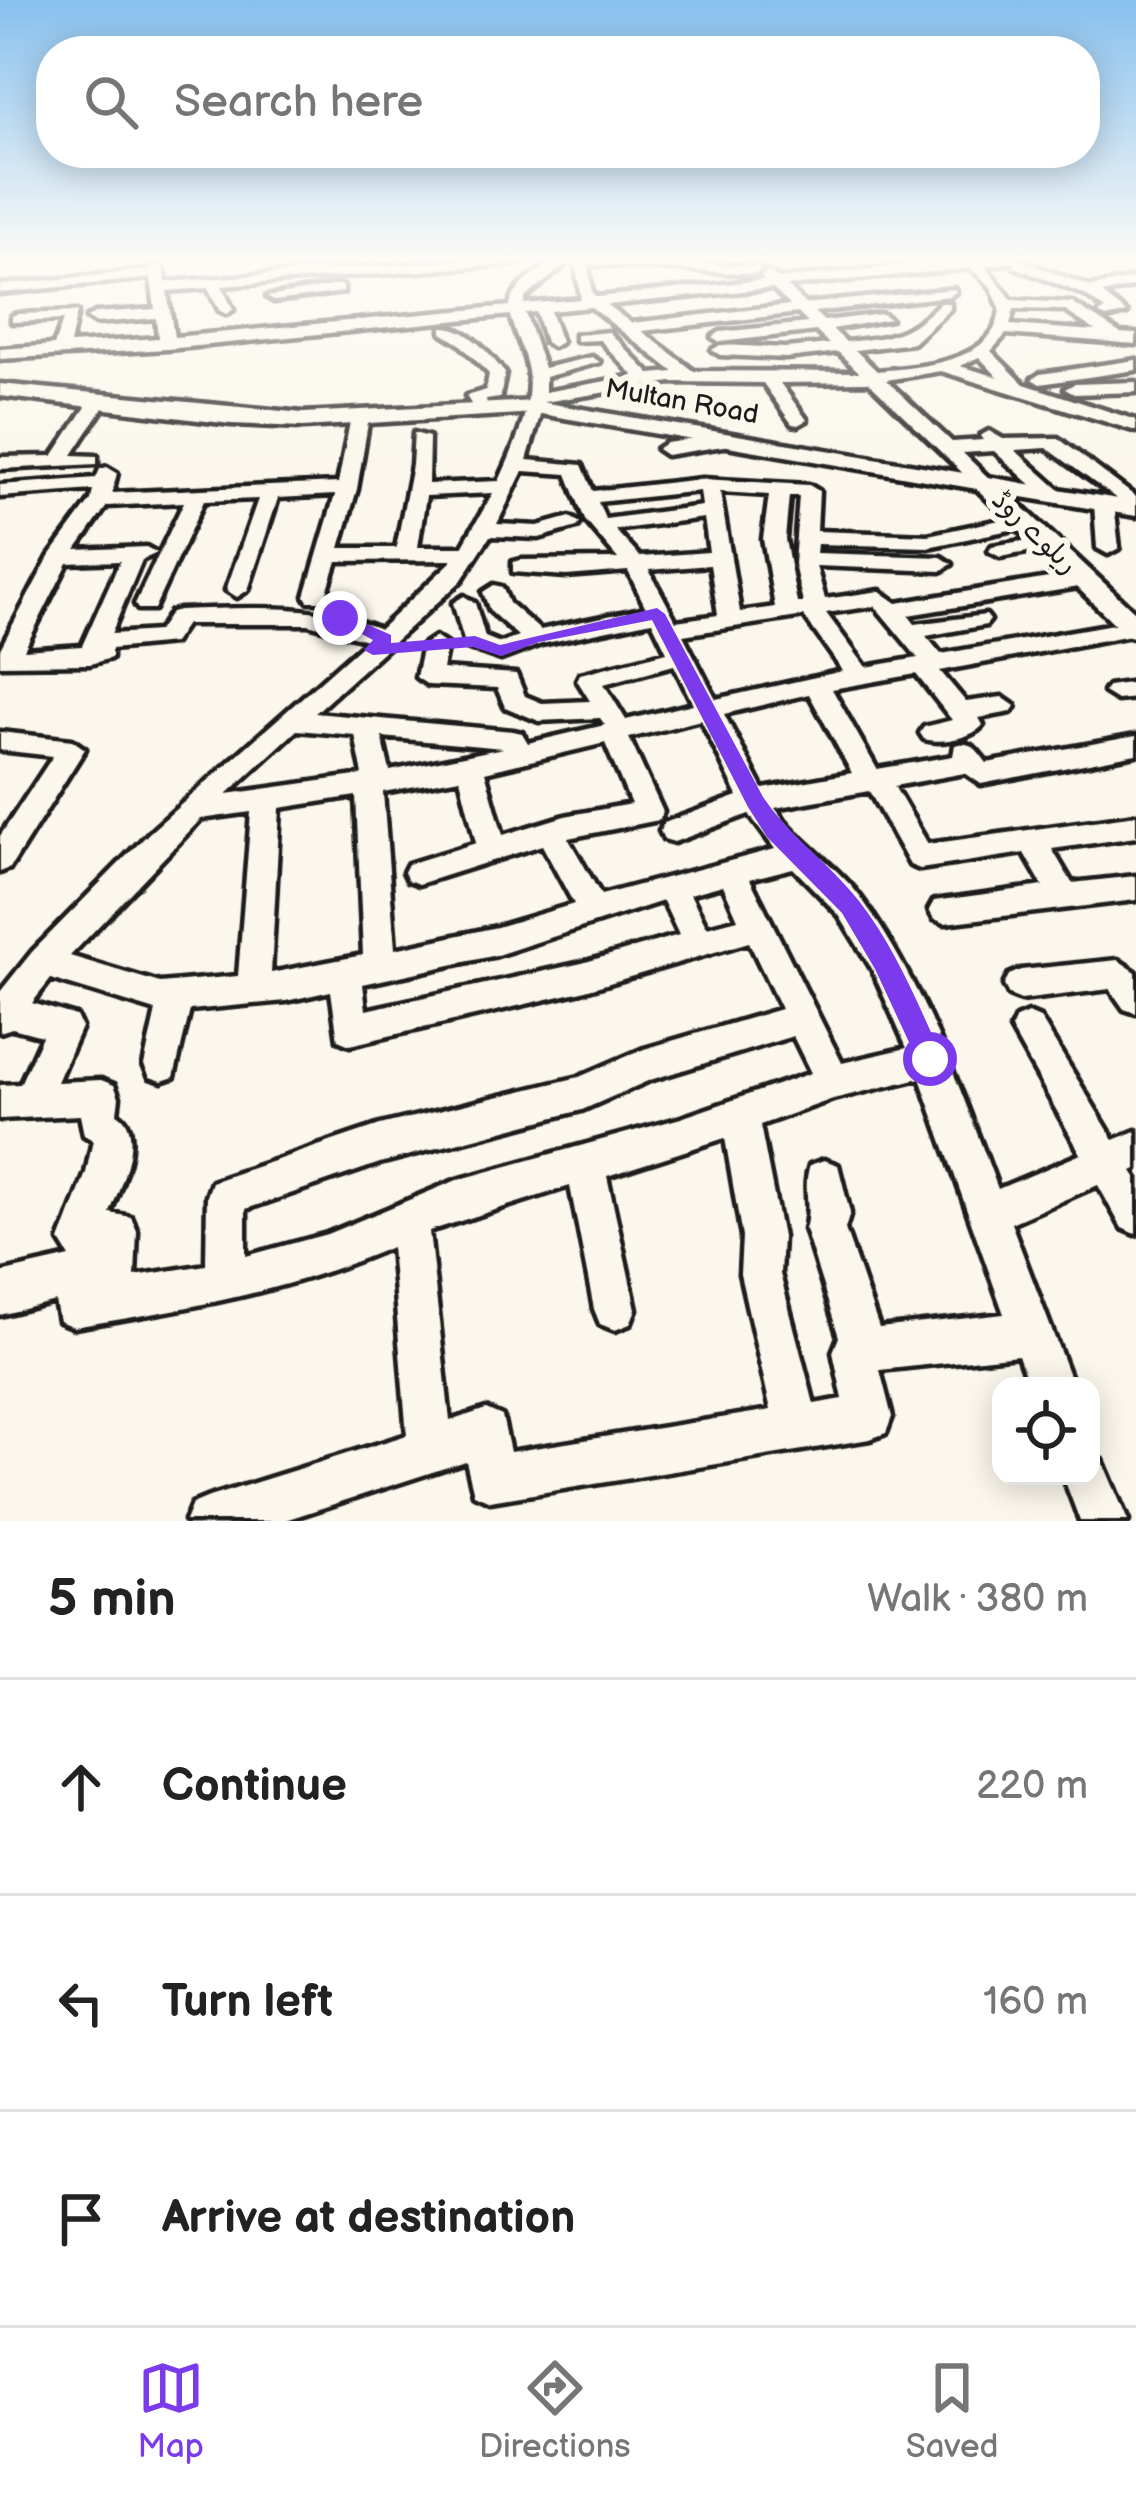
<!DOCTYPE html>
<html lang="en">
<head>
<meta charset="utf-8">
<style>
	body { margin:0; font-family:"Balsamiq Sans","Playpen Sans Arabic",sans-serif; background:#f2f2f2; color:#222 }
	.controls { position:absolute; right:36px; bottom:36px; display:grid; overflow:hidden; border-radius:24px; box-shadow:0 6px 30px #0003 }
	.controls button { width:108px; height:108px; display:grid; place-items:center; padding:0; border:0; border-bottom:3px solid #e0e0e0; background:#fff; color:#222; font:60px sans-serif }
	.stop { position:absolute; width:36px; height:36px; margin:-27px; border:9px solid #7c3aed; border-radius:50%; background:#fff }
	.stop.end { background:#7c3aed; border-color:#fff; box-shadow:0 3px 12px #0008 }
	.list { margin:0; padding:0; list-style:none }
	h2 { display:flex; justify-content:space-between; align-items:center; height:156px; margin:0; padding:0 48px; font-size:51px }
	h2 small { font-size:39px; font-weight:400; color:#767676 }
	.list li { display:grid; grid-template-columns:78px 1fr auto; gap:36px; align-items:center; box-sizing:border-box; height:216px; padding:0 48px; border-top:3px solid #e0e0e0 }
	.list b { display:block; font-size:45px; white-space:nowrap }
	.list em { font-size:39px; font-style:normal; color:#767676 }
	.icon { flex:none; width:66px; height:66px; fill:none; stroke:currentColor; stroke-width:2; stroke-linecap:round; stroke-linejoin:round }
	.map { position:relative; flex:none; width:1136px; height:1521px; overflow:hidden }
	.search { position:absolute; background:#fff; box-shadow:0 6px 30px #0003; left:36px; right:36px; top:36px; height:132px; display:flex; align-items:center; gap:30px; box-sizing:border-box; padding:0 42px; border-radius:48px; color:#767676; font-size:45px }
	.sheet { height:804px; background:#fff }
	nav { display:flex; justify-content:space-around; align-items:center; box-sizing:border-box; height:168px; border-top:3px solid #e0e0e0; background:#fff; font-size:33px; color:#767676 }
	nav a { display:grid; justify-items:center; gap:6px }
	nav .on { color:#7c3aed }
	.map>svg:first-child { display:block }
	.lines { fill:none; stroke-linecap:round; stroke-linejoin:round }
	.minor-casing { stroke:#1c1c1c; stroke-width:9 }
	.major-casing { stroke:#1c1c1c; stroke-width:9 }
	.minor { fill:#fbf7ec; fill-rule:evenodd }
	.major { fill:#fbf7ec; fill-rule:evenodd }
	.route { fill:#7c3aed }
	.labels { text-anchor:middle; stroke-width:12; stroke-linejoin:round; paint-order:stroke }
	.far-street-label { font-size:27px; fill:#1c1c1c; stroke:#fbf7ec }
</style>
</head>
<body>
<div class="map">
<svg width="1136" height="1521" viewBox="0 0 1136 1521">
	<rect width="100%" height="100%" fill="#fbf7ec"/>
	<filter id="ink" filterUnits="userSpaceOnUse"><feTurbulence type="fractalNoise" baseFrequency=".00833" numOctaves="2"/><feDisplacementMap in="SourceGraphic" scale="24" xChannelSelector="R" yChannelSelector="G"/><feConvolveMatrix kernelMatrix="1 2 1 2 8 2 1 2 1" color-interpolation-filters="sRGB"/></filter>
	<g filter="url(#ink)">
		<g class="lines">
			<defs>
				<g id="minor">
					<path d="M475 259H529L522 263 222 286 233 310 226 314 219 310 208 288 167 291 174 337 510 306C513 285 551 258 572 259L525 298 524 304 581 299 575 259 755 266 762 270 755 274 588 264 592 293 597 297 764 280 761 276 768 272 779 279 962 259H1017L1091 287 1136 278V286L1102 294 1127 313 1106 318 1099 314 1105 310 1085 295 1015 267 1014 262 985 266 1012 300 1072 303 1120 333 1136 334V344L1006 334 991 351 1024 384 1136 420V431L941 371 886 380 952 442 983 440 980 436 989 431 1003 439 1058 438 1136 497V513L1047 448 1015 450 1062 492V500H1048L994 451 963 453 996 485 979 489 869 382 780 383 807 420 798 425 792 424 763 383 671 382 544 402 527 460 582 465 593 491 702 479 809 485 819 491 817 531 928 535 1024 515 1034 521 1024 527 928 547 817 544 816 553 941 557 952 564 941 571 816 566 825 599 880 591 897 603 1085 572 1096 579 1085 586 908 615 915 624 986 615 990 620 986 625 926 636 941 654 1136 620V634L940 671 966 702 1002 697 1015 706 1011 712 979 718 983 725C973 738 940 744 924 739L920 733 924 727 952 720 916 674 832 689 877 769 953 756 955 745C972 740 977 750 987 763L1136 736V754L981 784 965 773 894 786 928 844 1136 815V837L1052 849 1072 883 1136 876V900L945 923 934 919 929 910 934 901 1043 886 1024 853 920 869 910 865 869 791 775 808C800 844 839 866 864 902 925 988 961 1091 998 1189L1081 1154 1011 1029 1016 1018 1028 1013 1040 1018 1114 1140 1136 1131V1169L1132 1171 1136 1177V1234L1122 1228 1098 1185 1011 1223 1073 1386H1029L1018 1355 880 1370 892 1417 886 1433 870 1439 490 1501 474 1494 466 1461 282 1521H185L192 1504 209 1497 407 1435 391 1247C288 1292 184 1309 74 1327L59 1321 55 1301 0 1315V1273L70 1257 60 1241 86 1173 93 1140 84 1135 80 1115 0 1119V1085L20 1084 42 1036 12 1028 0 1032V992L32 952 149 833 367 640 308 624H186L173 643 111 649V658L90 664 0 665V649L49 557 91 500 93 490 0 497V485L96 478 100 469 107 467 117 473 112 493 338 483 351 417 360 412 369 417 357 489 340 548H396L412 465 414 433 429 437 428 484 499 481C513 450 533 408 528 371 525 351 514 334 510 315L167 349 0 359V349L54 345 63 320 12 322V316L17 314 77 312 70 344 158 338 156 318 95 323 87 318 95 313 155 309 151 278 0 293V285L150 270 157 265 164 269 166 282ZM971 268 991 287 1000 308C997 363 918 367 877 371L855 350 913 343 950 309V303H940C906 336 892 337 846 342L832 329 890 319 882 314 824 321 814 312 949 296 956 292 954 289 805 304 787 286ZM772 288 790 305 631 323 607 305ZM591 307 674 372 650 374 609 332 576 335V341L600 340 634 376 545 392V377L600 362 592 357 544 368 525 313 536 312 545 342 553 347 561 342 550 311ZM1014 309 1064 310 1096 331 1010 325ZM798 313 808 323 720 332 712 337 720 342 816 331 829 344 786 348 720 345 712 350 720 355 786 358 838 352 859 372 694 371 642 331ZM979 357 998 377 960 366ZM523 471 567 474 585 520 618 559 521 560 513 562V572L566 576 628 571 646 608 540 630 509 603 502 587 494 585 483 592 490 611 518 636 500 643 485 637 475 603 464 596 453 603 466 647 501 659 541 644 652 621 667 652 580 674 577 680 590 701 542 703 525 696 516 674 442 669 447 645 435 637 423 645 416 677 428 685 497 688 505 707 539 721 600 718 605 725 528 743 522 733 513 731 315 713 461 581 490 536 539 538 577 527 580 523 570 517 538 526 497 524ZM700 491 702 506 605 519 598 502ZM720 492 769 495 763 539 775 607 740 612ZM493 493 462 547H418L426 496ZM335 495 305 596 308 601H324L337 561 453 560 380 629C315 602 248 608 179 610L171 612 158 631 111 634 142 560 157 553 146 547 76 550 107 506 184 502 135 604 138 609H154L204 501 258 499 226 590 237 597 248 590 278 498ZM789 496H799L794 564 803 603H797L785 539ZM704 518 709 552 640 557 615 530ZM120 561 82 646 24 650 68 563ZM710 565 718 615 676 621 649 570ZM875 606 918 658 866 667 826 613ZM804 616 843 671 716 699 683 635ZM674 665 693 704 626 720 604 684ZM809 694 852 773 763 789 724 714ZM701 720 738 796 664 823 660 831 664 839 674 842 749 814 775 849 601 895 568 838 659 820 663 812 629 738ZM297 730 355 735 363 775 227 794ZM382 737 503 748 390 771ZM605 743 631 804 565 816 503 835 485 772ZM460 778 476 843 408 864 404 872 408 880 419 884 542 845 574 904 497 927 395 949 383 792ZM356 796 363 955 271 973 280 808ZM251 812 238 976 160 983 70 956 201 819ZM793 868 839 915 872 969 907 1048 842 1063 750 879ZM723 885 738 919 707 927 690 894ZM663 901 679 935 582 963 366 1010 363 984 497 955ZM749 942 781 1009 644 1049 579 1077 380 1125 226 1177 212 1182 207 1196 206 1265 135 1276 137 1231 131 1217 110 1213C119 1188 147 1130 117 1113L119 1097 114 1085 101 1080 57 1082 81 1027 76 1016 32 1003 51 979 156 1011 144 1065 150 1077 162 1081 174 1077 190 1010 286 1001 331 991 338 1040 350 1045 582 991ZM793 1036 811 1073 681 1118 457 1180 327 1234 246 1256V1209L380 1163 582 1110 650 1080ZM920 1078 1004 1314 879 1328 845 1229 850 1213 838 1165 824 1160 810 1165C802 1187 812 1207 805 1229L839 1337 833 1352 843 1399 814 1404 780 1274 782 1237 760 1125 833 1099ZM725 1138 742 1237 740 1274 771 1410 510 1452 502 1416 486 1409 450 1421 429 1231 570 1186 594 1309 600 1324 615 1330 630 1324 636 1309 607 1176Z"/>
					<path d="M338 285 343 286V292L274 301 267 297Z"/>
					<path d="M442 327C468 326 489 354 505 373L500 398 486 400 488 412H476L466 396 486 390 489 374 460 344 442 333Z"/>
					<path d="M1136 360V370L1040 384 1032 379 1040 374Z"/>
					<path d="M1136 382V392L1074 394 1065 389 1074 384Z"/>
					<path d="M98 397 107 402 72 455 97 456V464L0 469V457L53 456 92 398Z"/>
					<path d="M730 434 739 440 736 444 666 455 657 449 666 443Z"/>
					<path d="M1104 498 1114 504 1119 548 1108 554 1097 548 1094 504Z"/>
					<path d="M1047 537 1058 543 1054 547 1000 557 989 551 992 546Z"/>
					<path d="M1136 682V698L1117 700 1104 692 1108 686Z"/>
					<path d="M0 732 72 740 85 749 10 868 0 872V836L53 756 0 750Z"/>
					<path d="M1118 960 1136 972V1013L1124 1009 1110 989 1021 1000 1009 995 1004 985 1009 975 1021 970Z"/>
					<path d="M1091 1455 1102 1460 1128 1521H1080L1063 1476H1091Z"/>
				</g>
				<path id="major" d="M0 384 303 413 535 401 1136 502V516L1010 495 1136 613V638L1126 635 977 489 535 413 303 427 231 424 0 396Z"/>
			</defs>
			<use href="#minor" class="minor-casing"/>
			<use href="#major" class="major-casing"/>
			<use href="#minor" class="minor"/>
			<use href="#major" class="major"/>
		</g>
	</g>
	<linearGradient id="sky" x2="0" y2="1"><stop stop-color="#87c0ee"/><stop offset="0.55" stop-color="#fdfbf6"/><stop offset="1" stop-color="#fdfbf6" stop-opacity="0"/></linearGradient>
	<rect width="1136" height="472" fill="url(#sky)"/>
	<path class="route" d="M657 608 665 614 763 797C790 837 829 863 859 901 895 947 919 1006 943 1059L939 1068H921L875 969 842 913 767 837 748 807 652 620 539 642 501 656 473 647 373 655 364 650 373 640 332 618 346 615 391 635V643L475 636 500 645Z"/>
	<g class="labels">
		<g class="far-street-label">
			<text transform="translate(682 401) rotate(10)" y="9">Multan Road</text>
			<text transform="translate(1035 532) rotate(44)" y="9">ریلوے روڈ</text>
		</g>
	</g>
</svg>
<div class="controls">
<button><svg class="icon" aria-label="locate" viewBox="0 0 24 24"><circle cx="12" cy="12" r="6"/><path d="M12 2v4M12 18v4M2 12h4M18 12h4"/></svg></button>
</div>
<div class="stop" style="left:930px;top:1059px"></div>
<div class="stop end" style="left:340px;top:618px"></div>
<div class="search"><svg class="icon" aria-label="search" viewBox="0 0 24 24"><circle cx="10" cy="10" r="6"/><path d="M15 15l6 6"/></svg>Search here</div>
</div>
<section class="sheet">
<h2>5 min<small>Walk · 380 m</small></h2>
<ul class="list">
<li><svg class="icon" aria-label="ahead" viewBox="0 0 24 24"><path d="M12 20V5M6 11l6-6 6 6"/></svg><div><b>Continue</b></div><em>220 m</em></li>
<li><svg class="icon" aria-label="left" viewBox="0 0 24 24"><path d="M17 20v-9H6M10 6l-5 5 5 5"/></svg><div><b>Turn left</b></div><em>160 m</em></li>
<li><svg class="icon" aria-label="arrive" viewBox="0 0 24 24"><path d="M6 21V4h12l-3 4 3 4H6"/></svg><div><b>Arrive at destination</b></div></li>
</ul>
</section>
<nav>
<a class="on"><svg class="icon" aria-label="map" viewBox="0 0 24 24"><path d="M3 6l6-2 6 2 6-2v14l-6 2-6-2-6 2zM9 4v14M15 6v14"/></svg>Map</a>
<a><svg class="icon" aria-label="directions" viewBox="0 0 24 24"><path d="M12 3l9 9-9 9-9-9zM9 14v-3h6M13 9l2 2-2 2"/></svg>Directions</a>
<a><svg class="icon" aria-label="saved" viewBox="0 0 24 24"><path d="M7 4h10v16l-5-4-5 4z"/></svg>Saved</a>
</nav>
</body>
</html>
